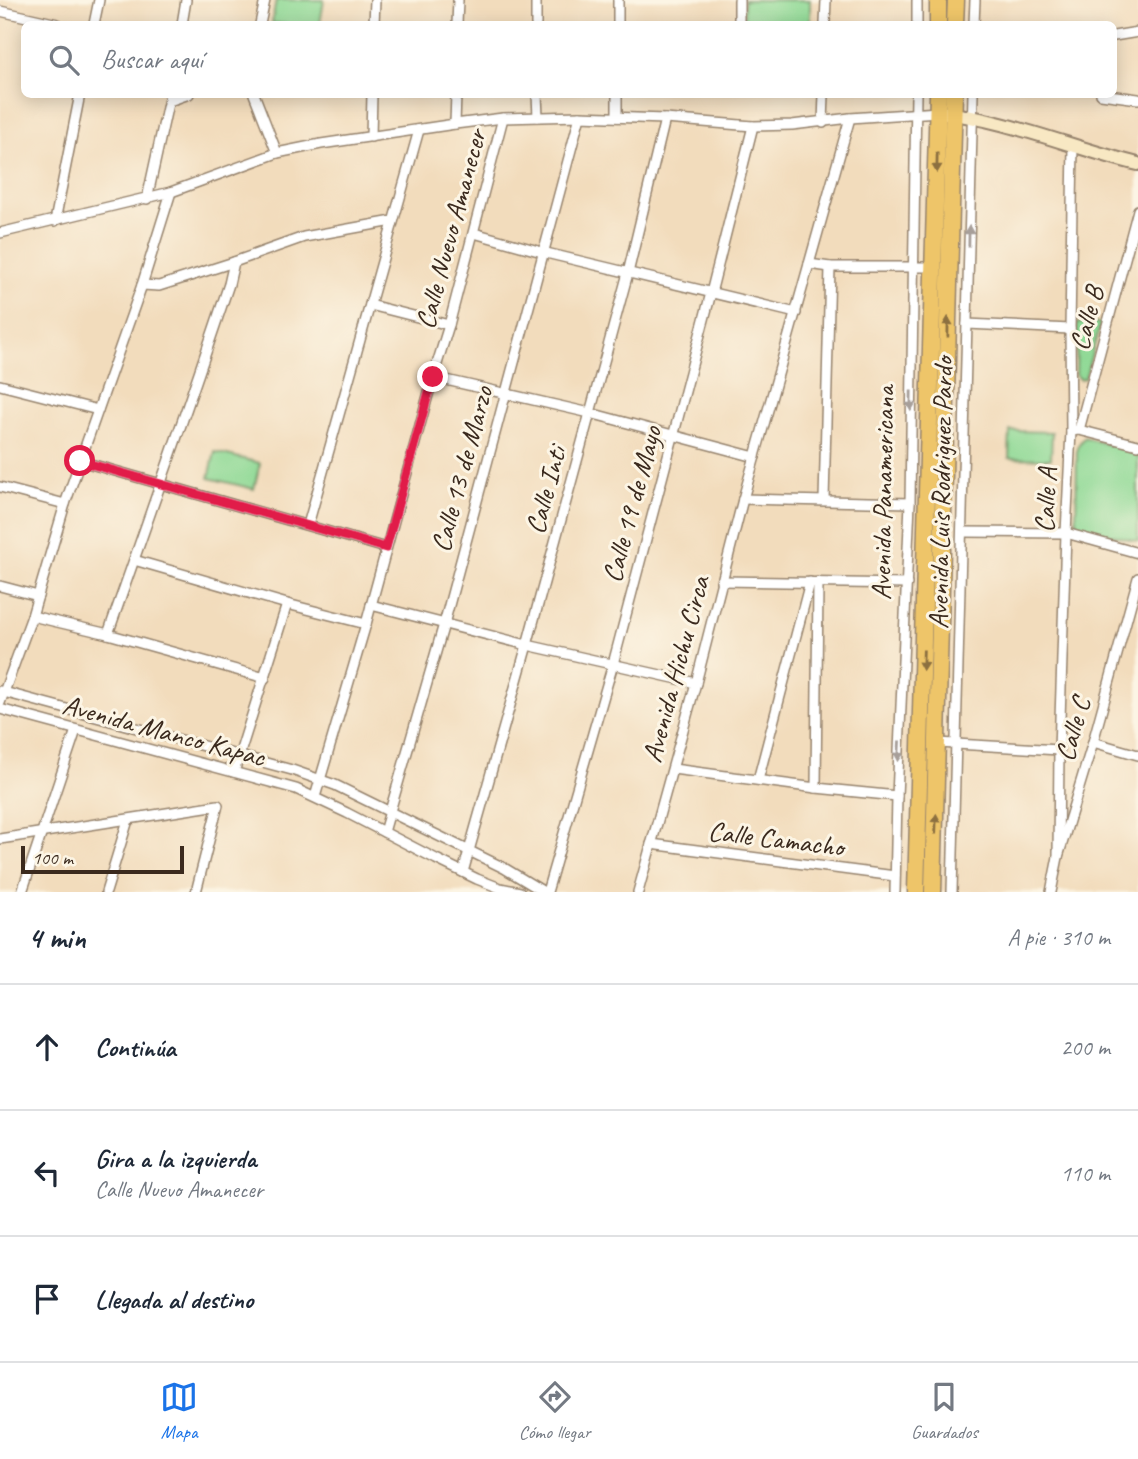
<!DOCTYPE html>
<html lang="es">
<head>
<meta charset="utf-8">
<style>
	body { margin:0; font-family:Caveat,sans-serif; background:#f2f2f3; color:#1f2937 }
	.scale { position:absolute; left:21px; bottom:18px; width:163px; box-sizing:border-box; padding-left:7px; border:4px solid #3b2a1e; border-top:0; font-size:19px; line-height:24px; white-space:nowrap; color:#3b2a1e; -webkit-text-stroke:5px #fcf5e5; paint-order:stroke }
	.stop { position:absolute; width:21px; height:21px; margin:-16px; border:5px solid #e11d48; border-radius:50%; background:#fff }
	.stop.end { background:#e11d48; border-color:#fff; box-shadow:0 2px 7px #0008 }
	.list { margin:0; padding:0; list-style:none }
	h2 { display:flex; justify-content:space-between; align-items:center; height:91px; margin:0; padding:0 28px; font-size:30px }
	h2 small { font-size:23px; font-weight:400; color:#747a83 }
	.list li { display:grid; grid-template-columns:46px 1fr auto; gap:21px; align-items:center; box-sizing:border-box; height:126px; padding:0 28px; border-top:2px solid #e0e1e3 }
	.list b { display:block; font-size:26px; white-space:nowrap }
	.list p { margin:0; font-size:23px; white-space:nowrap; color:#747a83 }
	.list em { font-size:23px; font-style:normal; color:#747a83 }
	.icon { flex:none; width:38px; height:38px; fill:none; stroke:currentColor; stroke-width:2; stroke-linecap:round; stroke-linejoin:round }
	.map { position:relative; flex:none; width:1138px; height:892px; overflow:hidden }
	.search { position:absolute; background:#fff; box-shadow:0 4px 18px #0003; left:21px; right:21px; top:21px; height:77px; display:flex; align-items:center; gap:18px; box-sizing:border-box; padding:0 24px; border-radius:10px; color:#747a83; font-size:26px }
	.sheet { height:469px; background:#fff }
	nav { display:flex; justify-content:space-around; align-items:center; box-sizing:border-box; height:98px; border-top:2px solid #e0e1e3; background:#fff; font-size:19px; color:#747a83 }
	nav a { display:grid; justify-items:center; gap:4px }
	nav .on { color:#1a73e8 }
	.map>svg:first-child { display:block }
	.green { fill:#8fd995; stroke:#65825a; stroke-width:2 }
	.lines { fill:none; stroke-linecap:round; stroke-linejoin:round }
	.street-casing { stroke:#96836d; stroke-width:12 }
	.secondary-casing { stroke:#96836d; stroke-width:16 }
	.highway-casing { stroke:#96836d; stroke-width:19 }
	.street { stroke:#fff; stroke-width:9 }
	.secondary { stroke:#f8e8c3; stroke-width:12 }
	.highway { stroke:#eec569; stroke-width:16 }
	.oneway { fill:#8c7040 }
	.oneway2 { fill:#a79f9a }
	.route { stroke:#e11d48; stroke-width:9 }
	.labels { text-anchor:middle; stroke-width:6; stroke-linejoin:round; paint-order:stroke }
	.street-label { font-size:28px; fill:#3b2a1e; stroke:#fcf5e5 }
</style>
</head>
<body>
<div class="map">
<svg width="1138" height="892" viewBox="0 0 1138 892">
	<rect width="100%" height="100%" fill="#fcf5e5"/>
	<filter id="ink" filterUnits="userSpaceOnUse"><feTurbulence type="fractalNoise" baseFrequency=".0143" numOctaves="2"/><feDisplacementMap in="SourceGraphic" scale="14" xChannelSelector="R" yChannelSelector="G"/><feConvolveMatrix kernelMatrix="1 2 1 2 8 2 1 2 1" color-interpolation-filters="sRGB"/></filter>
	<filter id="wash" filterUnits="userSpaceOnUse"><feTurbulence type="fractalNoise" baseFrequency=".00686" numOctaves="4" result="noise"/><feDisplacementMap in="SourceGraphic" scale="28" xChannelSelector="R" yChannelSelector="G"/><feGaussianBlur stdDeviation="1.57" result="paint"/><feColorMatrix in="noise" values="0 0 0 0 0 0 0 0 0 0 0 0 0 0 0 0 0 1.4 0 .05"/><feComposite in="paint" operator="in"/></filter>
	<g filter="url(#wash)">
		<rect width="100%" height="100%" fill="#f2dcbc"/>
		<g class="green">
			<path d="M276 0H324L320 24H282L272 23Z"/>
			<rect x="744" y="0" width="66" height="24"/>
			<path d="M1077 323H1101L1085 378 1080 379 1076 375Z"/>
			<path d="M1010 431 1052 432 1051 459 1009 458Z"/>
			<path d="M1084 437 1138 454V541L1076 527 1077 447Z"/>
			<path d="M215 452 260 463 254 489 209 478Z"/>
		</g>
	</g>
	<g filter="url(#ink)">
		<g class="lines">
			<defs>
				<g id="street">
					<path d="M536 0V24"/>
					<path d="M618 0V24"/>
					<path d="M0 11 58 24"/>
					<path d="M94 24 99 0"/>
					<path d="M182 24 186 0"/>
					<path d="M260 24 265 0"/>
					<path d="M374 24 375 0"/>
					<path d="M457 24 458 0"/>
					<path d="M739 24V0"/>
					<path d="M825 24 826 0"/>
					<path d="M917 24V0"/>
					<path d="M974 24 975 0"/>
					<path d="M1114 36 1138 32"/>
					<path d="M254 94 277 153"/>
					<path d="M537 94 538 117"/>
					<path d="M1101 94 1138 99"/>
					<path d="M169 101 189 94"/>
					<path d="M617 117V94"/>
					<path d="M823 123 824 94"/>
					<path d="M455 124 456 94"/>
					<path d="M371 137 372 94"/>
					<path d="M147 199 170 94"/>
					<path d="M55 221 80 94"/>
					<path d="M0 233 171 192 277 153 321 144 455 124 503 118 580 116 665 119 753 126 792 125 850 118 938 112"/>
					<path d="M474 233 542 252 796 313"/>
					<path d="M809 264 830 267H934"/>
					<path d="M142 285 159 286 234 262 304 237 393 221"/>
					<path d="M370 305 449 325"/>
					<path d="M967 324 1070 329"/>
					<path d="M433 377 590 413 755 457"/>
					<path d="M0 385 98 410"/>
					<path d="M1079 430 1138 445"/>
					<path d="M1071 431 1079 430 1138 210"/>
					<path d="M80 461 386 548"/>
					<path d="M0 487 65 504"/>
					<path d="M743 499 910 503"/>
					<path d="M824 500 830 267"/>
					<path d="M308 525 419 130"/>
					<path d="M962 532 1066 533 1138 553"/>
					<path d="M134 560 287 604 366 624"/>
					<path d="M721 581 907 584"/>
					<path d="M0 586 38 596"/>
					<path d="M371 605 527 645 696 683"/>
					<path d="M32 616 108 634 265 678"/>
					<path d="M108 634C149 517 190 401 229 284L234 262"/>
					<path d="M0 691 292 770 335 785 504 868 544 892"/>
					<path d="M0 703 32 616 65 504 142 285 171 192"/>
					<path d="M0 709 296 789 347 813 436 859 477 879 500 888 520 892"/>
					<path d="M1093 742 1138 755"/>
					<path d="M938 743 1059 750"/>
					<path d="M673 769 816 788 897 796"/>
					<path d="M234 772 287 604"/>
					<path d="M758 780 810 582"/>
					<path d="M816 788 818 582"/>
					<path d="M315 797 366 624 433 377 449 325 503 118"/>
					<path d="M384 832 444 624 580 116"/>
					<path d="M0 839 218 805 196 892"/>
					<path d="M651 844 895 876"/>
					<path d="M1058 857 1059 750 1066 533 1071 431 1070 329 1073 145"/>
					<path d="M463 872 527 645 628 273 665 119"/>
					<path d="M22 892 76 730"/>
					<path d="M106 892 128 820"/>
					<path d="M547 892 613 664 711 293 753 126"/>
					<path d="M638 892 696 683 743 499 850 118"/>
					<path d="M895 892 897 796 910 503 916 94"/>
					<path d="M952 892 973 94"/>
					<path d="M1051 892 1058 857 1093 742 1138 578"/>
				</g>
				<path id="secondary" d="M938 112C1006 119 1072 148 1138 164"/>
				<g id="highway">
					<path d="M938 24V0"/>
					<path d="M955 24 956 0"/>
					<path d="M916 892 938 94"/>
					<path d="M933 892 954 94"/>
				</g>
			</defs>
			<use href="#street" class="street-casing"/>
			<use href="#secondary" class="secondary-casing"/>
			<use href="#highway" class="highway-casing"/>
			<use href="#street" class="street"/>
			<use href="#secondary" class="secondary"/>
			<use href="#highway" class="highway"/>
		</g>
		<defs><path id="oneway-solid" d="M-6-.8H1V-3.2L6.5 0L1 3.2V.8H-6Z" transform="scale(1.75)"/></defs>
		<g class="oneway">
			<use href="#oneway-solid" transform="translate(937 163) rotate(91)"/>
			<use href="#oneway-solid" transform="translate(948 327) rotate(-89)"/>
			<use href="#oneway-solid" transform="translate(923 660) rotate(92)"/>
			<use href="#oneway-solid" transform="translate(936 824) rotate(-88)"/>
		</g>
		<g class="oneway2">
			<use href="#oneway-solid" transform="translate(969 236) rotate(-89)"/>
			<use href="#oneway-solid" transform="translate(911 401) rotate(91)"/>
			<use href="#oneway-solid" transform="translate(899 751) rotate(93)"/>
		</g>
	</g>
	<g class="lines" filter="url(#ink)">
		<path class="route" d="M80 461 386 548 433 377"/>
	</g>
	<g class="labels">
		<g class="street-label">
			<text transform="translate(450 229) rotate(-75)" y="10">Calle Nuevo Amanecer</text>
			<text transform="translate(1086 318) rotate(-75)" y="10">Calle B</text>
			<text transform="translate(461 469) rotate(-75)" y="10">Calle 13 de Marzo</text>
			<text transform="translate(545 490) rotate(-75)" y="10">Calle Inti</text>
			<text transform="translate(882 493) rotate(-89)" y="10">Avenida Panamericana</text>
			<text transform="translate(940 493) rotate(-89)" y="10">Avenida Luis Rodriguez Pardo</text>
			<text transform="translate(1045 500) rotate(-87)" y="10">Calle A</text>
			<text transform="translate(631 504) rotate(-75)" y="10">Calle 19 de Mayo</text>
			<text transform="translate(675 669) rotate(-75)" y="10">Avenida Hichu Circa</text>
			<text transform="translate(1072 729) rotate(-74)" y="10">Calle C</text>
			<text transform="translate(164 730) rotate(15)" y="10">Avenida Manco Kapac</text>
			<text transform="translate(776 838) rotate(7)" y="10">Calle Camacho</text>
		</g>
	</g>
</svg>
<div class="scale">100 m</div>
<div class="stop" style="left:80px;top:461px"></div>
<div class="stop end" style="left:433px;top:377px"></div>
<div class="search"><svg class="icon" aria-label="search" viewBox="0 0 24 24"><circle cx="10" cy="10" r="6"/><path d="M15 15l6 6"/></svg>Buscar aquí</div>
</div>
<section class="sheet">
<h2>4 min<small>A pie · 310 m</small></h2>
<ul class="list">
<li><svg class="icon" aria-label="ahead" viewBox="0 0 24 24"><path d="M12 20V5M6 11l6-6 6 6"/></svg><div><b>Continúa</b></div><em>200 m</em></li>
<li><svg class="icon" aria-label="left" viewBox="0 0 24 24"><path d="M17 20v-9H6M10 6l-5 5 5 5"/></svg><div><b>Gira a la izquierda</b><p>Calle Nuevo Amanecer</p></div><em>110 m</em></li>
<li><svg class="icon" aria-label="arrive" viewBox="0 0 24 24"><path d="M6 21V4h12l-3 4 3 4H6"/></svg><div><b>Llegada al destino</b></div></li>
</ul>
</section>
<nav>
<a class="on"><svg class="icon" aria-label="map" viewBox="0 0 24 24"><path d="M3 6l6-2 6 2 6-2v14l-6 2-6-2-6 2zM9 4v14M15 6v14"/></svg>Mapa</a>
<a><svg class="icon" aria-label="directions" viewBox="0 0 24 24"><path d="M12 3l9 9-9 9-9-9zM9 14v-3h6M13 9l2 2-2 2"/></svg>Cómo llegar</a>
<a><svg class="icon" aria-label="saved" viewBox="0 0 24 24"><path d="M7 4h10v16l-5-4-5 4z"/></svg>Guardados</a>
</nav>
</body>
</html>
